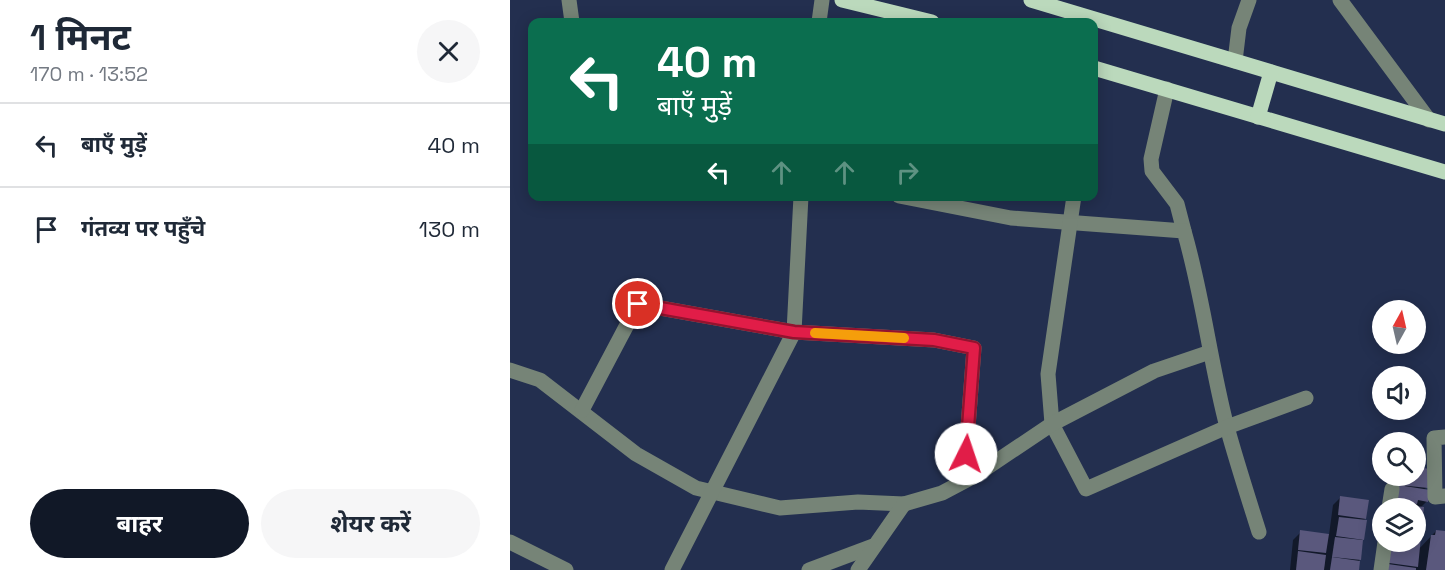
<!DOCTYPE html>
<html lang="hi">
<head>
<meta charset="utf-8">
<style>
  body { margin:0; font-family:"Space Grotesk","Noto Sans Devanagari",sans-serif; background:#f6f6f7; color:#1f2937; height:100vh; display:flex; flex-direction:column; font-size:22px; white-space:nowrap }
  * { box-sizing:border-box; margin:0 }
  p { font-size:20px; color:#747a83 }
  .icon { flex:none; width:33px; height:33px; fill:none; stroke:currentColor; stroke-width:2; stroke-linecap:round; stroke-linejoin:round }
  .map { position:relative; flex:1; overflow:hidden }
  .sheet { display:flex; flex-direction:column; background:#fff; width:510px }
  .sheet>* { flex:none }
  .hud { position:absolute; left:18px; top:18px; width:570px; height:183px; border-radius:12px; box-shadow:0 3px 15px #0003; background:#0b6e4f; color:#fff; overflow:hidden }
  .needle { width:39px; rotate:8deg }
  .buttons { position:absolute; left:862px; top:300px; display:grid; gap:12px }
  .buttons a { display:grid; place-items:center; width:54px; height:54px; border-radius:50%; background:#fff; box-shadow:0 3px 15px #0003; font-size:30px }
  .pin { position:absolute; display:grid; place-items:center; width:51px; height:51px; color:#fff; margin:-26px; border:3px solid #fff; border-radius:50%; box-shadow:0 2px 6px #0007 }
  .me { position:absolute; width:66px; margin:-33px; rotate:4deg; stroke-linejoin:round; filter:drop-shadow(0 0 4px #0008) }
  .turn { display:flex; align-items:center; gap:21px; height:126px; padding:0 30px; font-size:27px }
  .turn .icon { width:78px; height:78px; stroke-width:2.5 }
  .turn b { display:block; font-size:42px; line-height:51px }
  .lanes { display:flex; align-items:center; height:57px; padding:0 30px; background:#0003; justify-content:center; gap:30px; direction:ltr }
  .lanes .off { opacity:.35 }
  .round { display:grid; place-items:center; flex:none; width:63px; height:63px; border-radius:32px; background:#f6f6f7 }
  .summary { display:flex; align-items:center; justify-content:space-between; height:102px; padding:0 30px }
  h1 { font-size:36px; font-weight:700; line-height:45px }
  .primary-button { display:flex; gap:12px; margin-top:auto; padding:12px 30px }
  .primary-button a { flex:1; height:69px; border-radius:36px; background:#111827; color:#fff; font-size:24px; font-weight:700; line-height:69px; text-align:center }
  .primary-button a+a { background:#f6f6f7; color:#1f2937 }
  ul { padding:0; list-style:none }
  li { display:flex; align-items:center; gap:18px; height:84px; padding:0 30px; border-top:2px solid #e0e1e3 }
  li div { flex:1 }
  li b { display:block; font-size:22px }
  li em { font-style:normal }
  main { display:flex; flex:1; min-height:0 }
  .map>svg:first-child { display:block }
  .shadow { fill:#0007 }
  .building { fill:#5a587d }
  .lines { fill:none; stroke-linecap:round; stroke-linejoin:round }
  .minor { stroke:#768477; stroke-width:15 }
  .major { stroke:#bbd9bc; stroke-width:15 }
  .route-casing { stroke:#92132f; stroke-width:15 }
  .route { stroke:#e11d48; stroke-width:10 }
  .slow { stroke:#f59e0b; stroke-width:10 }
</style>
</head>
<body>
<main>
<section class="sheet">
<div class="summary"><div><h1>1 मिनट</h1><p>170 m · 13:52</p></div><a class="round"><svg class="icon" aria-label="close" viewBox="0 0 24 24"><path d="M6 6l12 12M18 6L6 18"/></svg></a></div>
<ul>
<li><svg class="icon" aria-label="left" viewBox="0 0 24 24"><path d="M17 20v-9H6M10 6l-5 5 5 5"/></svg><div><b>बाएँ मुड़ें</b></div><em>40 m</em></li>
<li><svg class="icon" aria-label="arrive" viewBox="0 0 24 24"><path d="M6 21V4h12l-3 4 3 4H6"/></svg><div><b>गंतव्य पर पहुँचे</b></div><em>130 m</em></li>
</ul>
<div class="primary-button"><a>बाहर</a><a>शेयर करें</a></div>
</section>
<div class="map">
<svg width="935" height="570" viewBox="0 0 935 570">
  <rect width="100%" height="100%" fill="#232f4f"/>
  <!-- shadow -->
  <g class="shadow">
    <path d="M906,468L916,488L913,491L917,501L910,508L907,551L926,531L935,532V570H873L876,542H906V508H879L884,476H906Z"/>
    <path d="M831,497L857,501L848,570H780L783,540L791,532L819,535L823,505Z"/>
  </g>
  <!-- building -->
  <g class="building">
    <path d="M906,467L920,469L918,488L889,485L890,476H906Z"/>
    <path d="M888,485L920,490L918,502L908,500L907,504L886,501Z"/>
    <path d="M830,496L859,500L856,519L828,515Z"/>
    <path d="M886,504L914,507L908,567L879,563L882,542H906V508H885Z"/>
    <path d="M829,517L857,520L854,540L826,536Z"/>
    <path d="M790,530L819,534L816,553L788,550Z"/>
    <path d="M926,530L935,531V570H916L921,535H925Z"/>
    <path d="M825,537L853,540L851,560L822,557Z"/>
    <path d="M788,551L816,555L814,570H786Z"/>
    <path d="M822,557L850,561L849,570H820Z"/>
    <path d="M878,564L906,568V570H877Z"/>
  </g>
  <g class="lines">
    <!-- minor -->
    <g class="minor">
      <path d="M59,0L62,22"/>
      <path d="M830,0L919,120"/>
      <path d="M309,22L312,0"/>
      <path d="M725,61L729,28L739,0"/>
      <path d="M657,89L641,159L642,171L667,204L674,231"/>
      <path d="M389,196L501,218L674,231C693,296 700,362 717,427C727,463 738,497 749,532"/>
      <path d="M564,196L538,374L542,424L576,489L717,427L796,398"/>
      <path d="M0,370L30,380L126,454L186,488L270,508L348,502L394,504L432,493L466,475L542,424L644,371L700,352"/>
      <path d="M72,410L128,304L284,332L424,340L464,348L456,454L466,475"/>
      <path d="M935,437L924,438L925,497L935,496"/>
      <path d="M879,508L882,489"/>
      <path d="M0,542L56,570"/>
      <path d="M162,570L284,332L291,196"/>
      <path d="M299,570L363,546"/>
      <path d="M348,570L394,504"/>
      <path d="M871,570L875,542"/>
    </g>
    <!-- major -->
    <g class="major">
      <path d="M332,0L422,22"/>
      <path d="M521,0L935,124"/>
      <path d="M584,68L935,172"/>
      <path d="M748,117L761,72"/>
    </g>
  </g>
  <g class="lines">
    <!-- route casing -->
    <g class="route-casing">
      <path id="route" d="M128,304L284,332L424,340L464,348L456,454"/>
    </g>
    <!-- route -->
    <use href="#route" class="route"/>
    <!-- slow -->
    <path class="slow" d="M305,333L394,338"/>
  </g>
</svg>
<div class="buttons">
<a><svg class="needle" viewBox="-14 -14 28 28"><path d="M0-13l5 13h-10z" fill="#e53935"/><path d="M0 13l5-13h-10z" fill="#747a83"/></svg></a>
<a><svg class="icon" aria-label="sound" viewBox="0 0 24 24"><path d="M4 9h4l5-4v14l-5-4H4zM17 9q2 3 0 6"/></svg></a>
<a><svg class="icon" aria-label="search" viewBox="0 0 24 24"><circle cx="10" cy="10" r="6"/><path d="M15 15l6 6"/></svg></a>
<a><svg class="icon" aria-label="layers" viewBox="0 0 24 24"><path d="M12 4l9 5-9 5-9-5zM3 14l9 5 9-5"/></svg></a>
</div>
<div class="pin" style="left:128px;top:304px;background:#d93025"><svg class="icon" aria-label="arrive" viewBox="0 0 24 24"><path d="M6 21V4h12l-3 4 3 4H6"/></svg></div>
<svg class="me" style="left:456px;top:454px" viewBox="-20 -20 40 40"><circle r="19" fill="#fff"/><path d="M0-13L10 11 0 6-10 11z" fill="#e11d48"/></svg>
<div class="hud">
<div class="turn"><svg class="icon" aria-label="left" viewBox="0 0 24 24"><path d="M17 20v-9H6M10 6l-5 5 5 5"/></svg><div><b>40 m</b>बाएँ मुड़ें</div></div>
<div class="lanes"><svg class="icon" aria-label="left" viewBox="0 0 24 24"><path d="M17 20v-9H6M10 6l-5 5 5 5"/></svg><svg class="icon off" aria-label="ahead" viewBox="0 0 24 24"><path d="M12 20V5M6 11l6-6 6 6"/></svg><svg class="icon off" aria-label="ahead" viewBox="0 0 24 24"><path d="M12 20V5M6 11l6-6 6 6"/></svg><svg class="icon off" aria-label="right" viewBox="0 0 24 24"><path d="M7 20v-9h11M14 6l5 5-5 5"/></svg></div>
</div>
</div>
</main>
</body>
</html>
